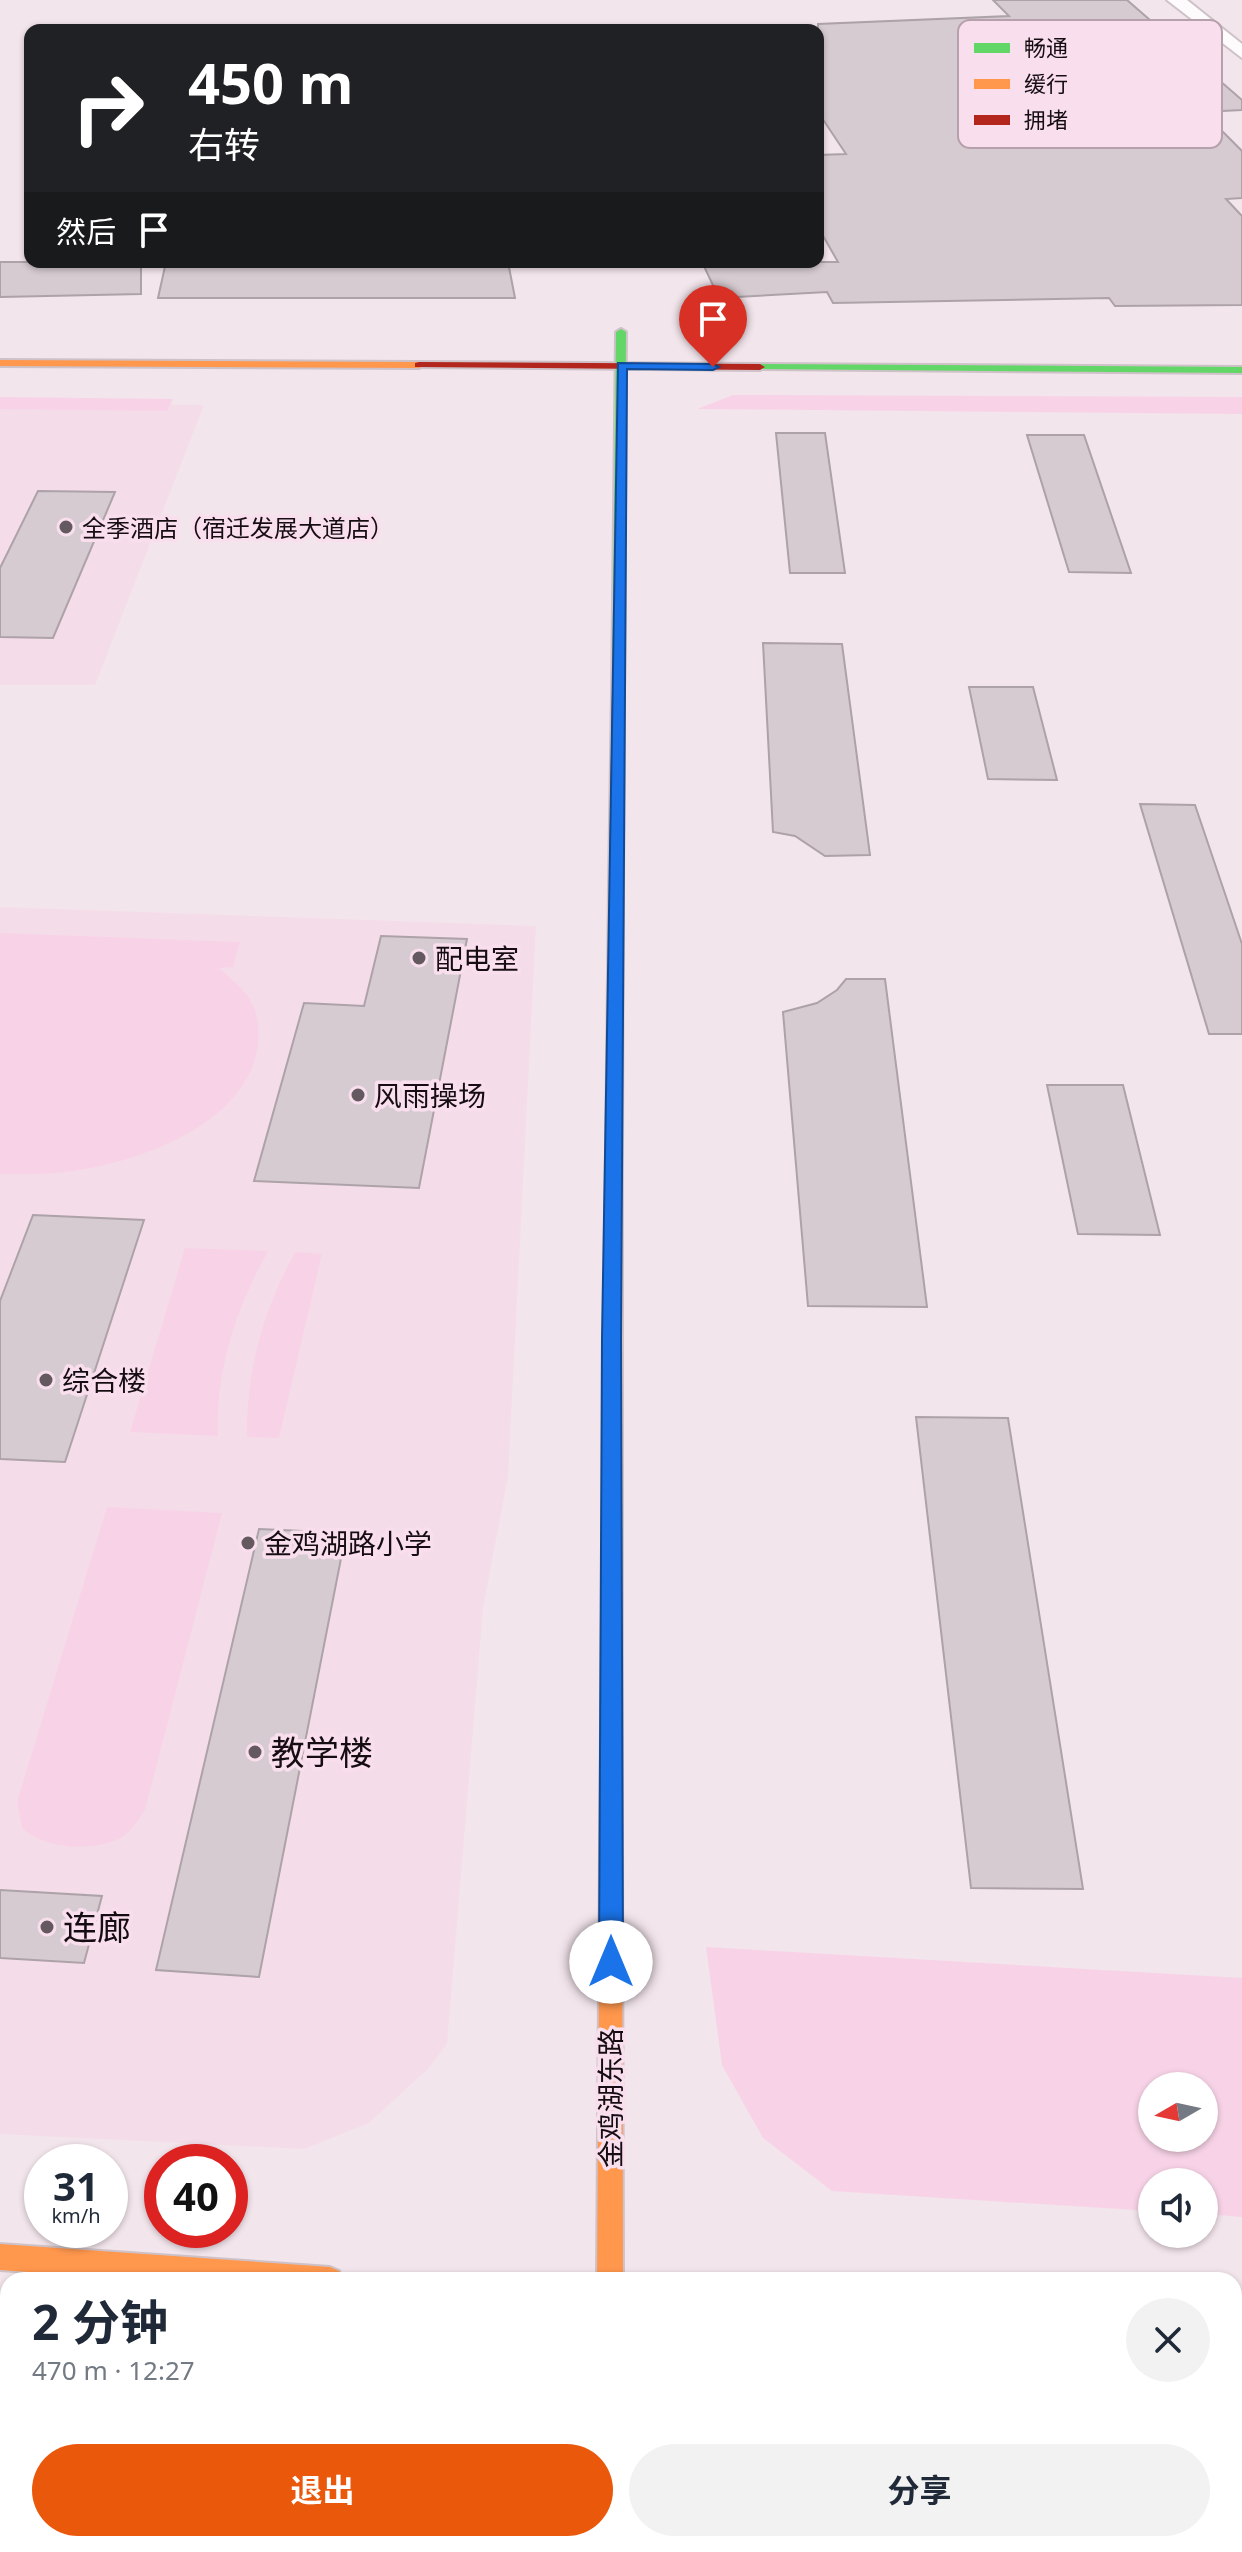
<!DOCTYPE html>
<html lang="zh">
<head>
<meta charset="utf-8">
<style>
  body { margin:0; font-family:"Noto Sans","Noto Sans SC",sans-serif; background:#f2f2f3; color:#1f2937; height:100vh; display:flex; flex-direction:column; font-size:30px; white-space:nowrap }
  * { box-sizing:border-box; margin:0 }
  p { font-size:26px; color:#747a83 }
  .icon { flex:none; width:44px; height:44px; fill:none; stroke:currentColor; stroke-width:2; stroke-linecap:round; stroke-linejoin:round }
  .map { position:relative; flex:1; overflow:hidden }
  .drawer { position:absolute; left:0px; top:2272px; width:1242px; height:280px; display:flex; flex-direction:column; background:#fff; border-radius:24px 24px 0 0; box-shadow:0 2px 6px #0004 }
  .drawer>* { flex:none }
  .banner { position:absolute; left:24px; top:24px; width:800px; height:244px; border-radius:16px; box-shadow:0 2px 6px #0004; background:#202124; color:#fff; overflow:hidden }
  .needle { width:52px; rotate:261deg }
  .fabs { position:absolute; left:1138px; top:2072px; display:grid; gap:16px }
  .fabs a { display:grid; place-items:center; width:80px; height:80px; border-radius:50%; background:#fff; box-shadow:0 2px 6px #0004; font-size:40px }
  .speed { position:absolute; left:24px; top:2144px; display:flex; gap:16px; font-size:40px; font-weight:700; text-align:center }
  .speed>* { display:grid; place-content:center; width:104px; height:104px; border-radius:50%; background:#fff; box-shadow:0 2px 6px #0004; line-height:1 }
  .speed small { font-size:20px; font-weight:400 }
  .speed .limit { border:12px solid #d22; background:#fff; color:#111 }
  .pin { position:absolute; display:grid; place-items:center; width:68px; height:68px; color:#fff; margin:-82px -34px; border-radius:50% 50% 50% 0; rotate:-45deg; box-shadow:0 0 8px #0007 }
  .pin .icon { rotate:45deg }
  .me { position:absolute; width:88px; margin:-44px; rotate:0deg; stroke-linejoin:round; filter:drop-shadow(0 0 6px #0008) }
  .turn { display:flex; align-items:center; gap:28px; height:168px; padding:0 32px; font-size:36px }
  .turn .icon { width:104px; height:104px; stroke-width:2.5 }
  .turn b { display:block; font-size:56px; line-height:68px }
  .then { display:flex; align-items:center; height:76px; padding:0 32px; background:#0003; gap:16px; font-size:30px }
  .round { display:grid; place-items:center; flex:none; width:84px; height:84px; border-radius:42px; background:#f2f2f3 }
  .head { display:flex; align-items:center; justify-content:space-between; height:136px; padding:0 32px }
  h1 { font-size:48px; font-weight:700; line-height:60px }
  .primary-button { display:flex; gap:16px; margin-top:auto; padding:16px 32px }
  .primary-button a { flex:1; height:92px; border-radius:48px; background:#ea580c; color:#fff; font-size:32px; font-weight:700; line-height:92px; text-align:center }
  .primary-button a+a { background:#f2f2f3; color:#1f2937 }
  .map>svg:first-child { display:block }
  .built { fill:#f5dce9 }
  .green { fill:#f8d3e7; fill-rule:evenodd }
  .building { fill:#d6cbd1; stroke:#ada2a8; stroke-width:2 }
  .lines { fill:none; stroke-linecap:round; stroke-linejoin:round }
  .street-casing { stroke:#cec2c8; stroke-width:4 }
  .fast-casing { stroke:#cec2c8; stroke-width:4 }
  .slow-casing { stroke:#cec2c8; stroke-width:4 }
  .jam-casing { stroke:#cec2c8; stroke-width:4 }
  .street { fill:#fdfbfc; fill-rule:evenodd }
  .fast { fill:#63d668; fill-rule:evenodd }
  .slow { fill:#ff974d; fill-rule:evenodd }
  .jam { fill:#b3261e; fill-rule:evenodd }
  .route { fill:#1a73e8; stroke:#114b97; stroke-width:2 }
  .poi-dot { fill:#63595e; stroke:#f9dfed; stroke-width:3 }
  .labels { text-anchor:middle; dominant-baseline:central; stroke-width:7; stroke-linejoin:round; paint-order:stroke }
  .far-poi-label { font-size:24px; fill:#150d12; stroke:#f9dfed; text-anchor:start }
  .poi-label { font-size:28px; fill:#150d12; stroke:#f9dfed; text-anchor:start }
  .street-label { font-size:28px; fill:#150d12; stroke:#f9dfed }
  .near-poi-label { font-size:34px; fill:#150d12; stroke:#f9dfed; text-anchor:start }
  .key { fill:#f9dfed; stroke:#b5a0ab; stroke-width:2 }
  .key-label { font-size:22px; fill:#150d12 }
</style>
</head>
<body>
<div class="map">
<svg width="1242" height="2552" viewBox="0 0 1242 2552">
  <rect width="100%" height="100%" fill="#f3e5ec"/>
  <!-- built -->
  <g class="built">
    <path d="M0,403L204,405L95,685H0Z"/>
    <path d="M0,907L536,926L508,1477L483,1608L447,2044L428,2069L369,2123L304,2149L0,2134Z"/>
  </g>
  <!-- green -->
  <g class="green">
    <path d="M733,395L1242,397V414L697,409Z"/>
    <path d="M0,397L173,399L167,411L0,409Z"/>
    <path d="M0,933L240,942L233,967L219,968C229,977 241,986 249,998C258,1012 260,1029 258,1045C248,1120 150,1158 85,1169C57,1174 29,1175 0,1174Z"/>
    <path d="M185,1248L268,1251C236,1309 216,1369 218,1436L130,1432Z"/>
    <path d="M295,1252L322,1254L279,1438L247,1437C246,1370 263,1311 295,1252Z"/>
    <path d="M107,1507L222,1513L145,1810C139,1819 133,1829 125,1835C100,1853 43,1850 22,1828L17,1802Z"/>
    <path d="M706,1947L1242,1978V2217L1204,2214V2182H1152V2211L832,2191L763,2138L722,2065ZM1204,2086V2138H1152V2086Z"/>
  </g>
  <!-- building -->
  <g class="building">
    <path d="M993,0H1127L1242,100V110L1203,112L1242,151V198L1226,199L1242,216V305L1115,306L1109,298L833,303L827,292L719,298L702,262H838L818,227V155L846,154L818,112V24L1009,16Z"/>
    <path d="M0,262H141V294L0,297Z"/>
    <path d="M166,262H289V266L508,262L515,298H158Z"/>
    <path d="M776,433H825L845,573H790Z"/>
    <path d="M1027,435H1084L1131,573L1069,572Z"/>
    <path d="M38,491L115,492L53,638L0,637V568Z"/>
    <path d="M763,643L842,644L870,855L825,856L795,836L773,832Z"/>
    <path d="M969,687H1033L1057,780L988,779Z"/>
    <path d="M1140,804L1195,805L1242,944V1034H1209Z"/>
    <path d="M381,936L467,939L419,1188L254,1181L304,1003L364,1006Z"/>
    <path d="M846,979H885L927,1307L808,1306L783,1012L817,1003L837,990Z"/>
    <path d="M1047,1085H1123L1160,1235L1078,1234Z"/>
    <path d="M33,1215L144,1220L65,1462L0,1459V1301Z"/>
    <path d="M916,1417L1008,1418L1083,1889L971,1888Z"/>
    <path d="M259,1529L346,1533L259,1977L156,1970Z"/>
    <path d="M0,1890L102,1896L84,1963L0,1958Z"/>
  </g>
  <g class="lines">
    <!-- street casing -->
    <g class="street-casing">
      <path id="street" d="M1167,0H1187L1242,44V58Z"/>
    </g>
    <!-- fast casing -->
    <g class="fast-casing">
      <g id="fast">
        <path d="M621,329L626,332L624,692L618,696L612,692L616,332Z"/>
        <path d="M760,364L1242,367V373L756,369L755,367Z"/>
        <path d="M614,1143L622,1149V1844L619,1851L611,1854L603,1851L600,1844L606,1149Z"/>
        <rect x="1234" y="2326" width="8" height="28"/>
        <path d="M0,2419L8,2420V2448L0,2447Z"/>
        <rect x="1234" y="2501" width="8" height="28"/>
        <path d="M594,2544H622L623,2552H593Z"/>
      </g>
    </g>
    <!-- slow casing -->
    <g class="slow-casing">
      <g id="slow">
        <path d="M0,360L419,362L424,365L419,368L0,366Z"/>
        <path d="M616,882L623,886L622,1149L614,1155L606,1149L609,886Z"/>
        <path d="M611,1834L619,1837L622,1844L623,2280H597L600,1844L603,1837Z"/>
        <path d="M0,2244L330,2267L339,2271L343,2280H140L0,2270Z"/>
      </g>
    </g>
    <!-- jam casing -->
    <g class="jam-casing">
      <g id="jam">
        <path d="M419,362L760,364L765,367L760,370L415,367V363Z"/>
        <path d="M618,688L624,692L623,886L616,890L609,886L612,692Z"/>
      </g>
    </g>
    <!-- street -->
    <use href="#street" class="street"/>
    <!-- fast -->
    <use href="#fast" class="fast"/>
    <!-- slow -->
    <use href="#slow" class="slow"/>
    <!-- jam -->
    <use href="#jam" class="jam"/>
  </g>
  <!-- route -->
  <path class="route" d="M618,363L713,364L719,367L713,370L627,369L621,1338L623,1962L619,1969L611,1973L602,1969L599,1962L602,1338Z"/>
  <!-- markers -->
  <g class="poi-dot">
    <circle cx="66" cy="527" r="8"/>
    <circle cx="419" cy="958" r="8"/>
    <circle cx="358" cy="1095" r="8"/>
    <circle cx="46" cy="1380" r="8"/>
    <circle cx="248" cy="1543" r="8"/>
    <circle cx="255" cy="1752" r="8"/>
    <circle cx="47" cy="1927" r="8"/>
  </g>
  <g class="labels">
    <!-- far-poi labels -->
    <g class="far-poi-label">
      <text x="82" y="527">全季酒店（宿迁发展大道店）</text>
    </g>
    <!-- poi labels -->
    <g class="poi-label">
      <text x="435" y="958">配电室</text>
      <text x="374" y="1095">风雨操场</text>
      <text x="62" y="1380">综合楼</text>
      <text x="264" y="1543">金鸡湖路小学</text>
    </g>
    <!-- street labels -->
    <g class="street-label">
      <text transform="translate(610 2098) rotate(-90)">金鸡湖东路</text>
    </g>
    <!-- near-poi labels -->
    <g class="near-poi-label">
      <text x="271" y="1752">教学楼</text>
      <text x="63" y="1927">连廊</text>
    </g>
  </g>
  <!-- legend -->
  <rect x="958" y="20" width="264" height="128" rx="12" class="key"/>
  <rect x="974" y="43" width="36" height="10" fill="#63d668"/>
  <rect x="974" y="79" width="36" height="10" fill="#ff974d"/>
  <rect x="974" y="115" width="36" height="10" fill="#b3261e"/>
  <g class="key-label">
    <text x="1024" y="56">畅通</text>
    <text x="1024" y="92">缓行</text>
    <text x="1024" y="128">拥堵</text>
  </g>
</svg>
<div class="fabs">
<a><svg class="needle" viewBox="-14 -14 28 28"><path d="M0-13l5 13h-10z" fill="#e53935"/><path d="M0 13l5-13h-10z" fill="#747a83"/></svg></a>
<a><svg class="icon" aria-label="sound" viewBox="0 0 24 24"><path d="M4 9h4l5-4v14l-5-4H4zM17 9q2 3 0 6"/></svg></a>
</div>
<div class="speed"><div>31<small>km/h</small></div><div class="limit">40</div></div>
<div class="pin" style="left:713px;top:367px;background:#d93025"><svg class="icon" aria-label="arrive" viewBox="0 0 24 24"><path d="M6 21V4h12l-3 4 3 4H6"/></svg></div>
<svg class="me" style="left:611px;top:1962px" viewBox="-20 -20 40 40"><circle r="19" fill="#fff"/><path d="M0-13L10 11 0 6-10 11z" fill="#1a73e8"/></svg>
<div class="banner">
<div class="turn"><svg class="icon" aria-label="right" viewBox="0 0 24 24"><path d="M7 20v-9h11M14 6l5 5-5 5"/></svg><div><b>450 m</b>右转</div></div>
<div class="then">然后<svg class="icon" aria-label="arrive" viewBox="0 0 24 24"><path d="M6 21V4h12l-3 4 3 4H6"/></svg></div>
</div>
<section class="drawer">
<div class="head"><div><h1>2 分钟</h1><p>470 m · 12:27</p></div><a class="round"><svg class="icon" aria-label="close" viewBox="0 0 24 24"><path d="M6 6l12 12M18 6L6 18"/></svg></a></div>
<div class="primary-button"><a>退出</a><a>分享</a></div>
</section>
</div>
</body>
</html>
